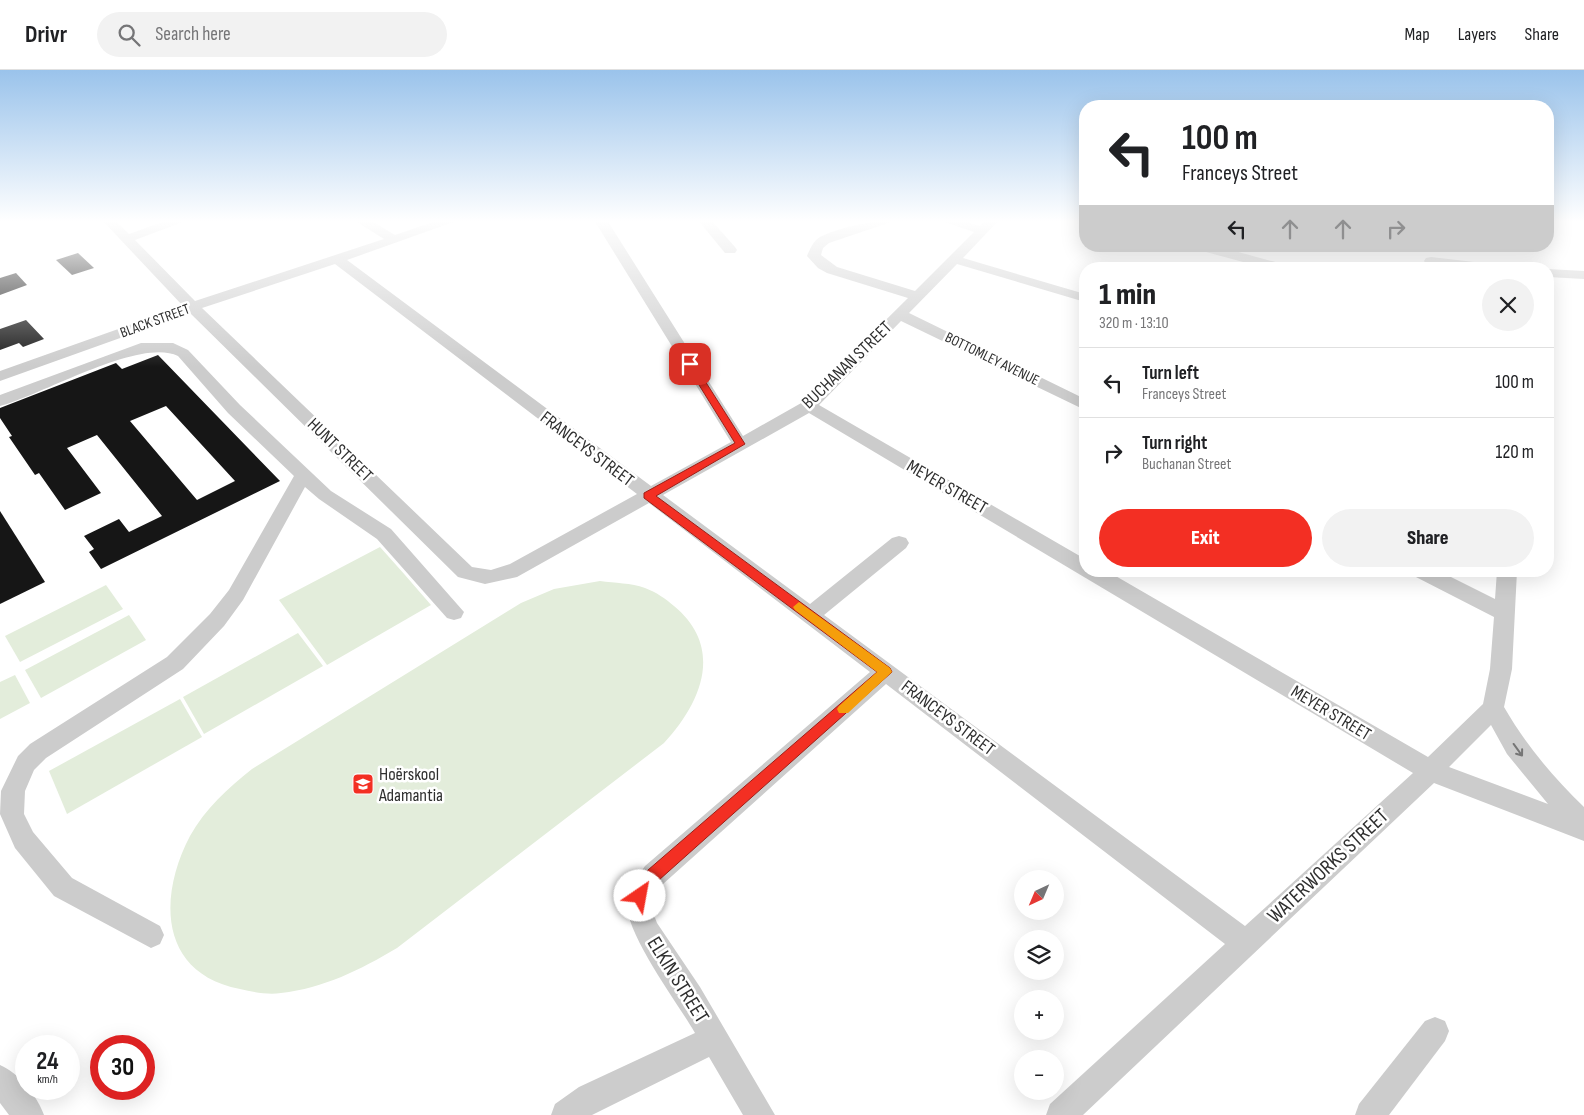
<!DOCTYPE html>
<html lang="en">
<head>
<meta charset="utf-8">
<style>
  body { margin:0; font-family:"Sofia Sans Condensed",sans-serif; background:#f2f2f2; color:#202124; height:100vh; display:flex; flex-direction:column; font-size:19px; white-space:nowrap }
  * { box-sizing:border-box; margin:0 }
  p { font-size:16px; color:#757577 }
  .icon { flex:none; width:28px; height:28px; fill:none; stroke:currentColor; stroke-width:2; stroke-linecap:round; stroke-linejoin:round }
  .map { position:relative; flex:1; overflow:hidden }
  .details { position:absolute; left:1079px; top:192px; width:475px; height:315px; display:flex; flex-direction:column; background:#fff; border-radius:20px; box-shadow:0 5px 20px #0002 }
  .details>* { flex:none }
  .banner { position:absolute; left:1079px; top:30px; width:475px; height:152px; border-radius:20px; box-shadow:0 5px 20px #0002; background:#fff; color:#202124; overflow:hidden }
  .needle { width:32px; rotate:224deg }
  .tools { position:absolute; left:1014px; top:800px; display:grid; gap:10px }
  .tools a { display:grid; place-items:center; width:50px; height:50px; border-radius:50%; background:#fff; box-shadow:0 5px 20px #0002; font-size:25px }
  .speed { position:absolute; left:15px; top:965px; display:flex; gap:10px; font-size:25px; font-weight:700; text-align:center }
  .speed>* { display:grid; place-content:center; width:65px; height:65px; border-radius:50%; background:#fff; box-shadow:0 5px 20px #0002; line-height:1 }
  .speed small { font-size:12px; font-weight:400 }
  .speed .limit { border:8px solid #d22; background:#fff; color:#111 }
  .pin { position:absolute; display:grid; place-items:center; width:42px; height:42px; color:#fff; margin:-21px; border-radius:10px; box-shadow:0 2px 8px #0006 }
  .me { position:absolute; width:55px; margin:-28px; rotate:33deg; stroke-linejoin:round; filter:drop-shadow(0 0 4px #0008) }
  .turn { display:flex; align-items:center; gap:18px; height:105px; padding:0 20px; font-size:22px }
  .turn .icon { width:65px; height:65px; stroke-width:2.5 }
  .turn b { display:block; font-size:35px; line-height:42px }
  .lanes { display:flex; align-items:center; height:48px; padding:0 20px; background:#0003; justify-content:center; gap:25px; direction:ltr }
  .lanes .off { opacity:.35 }
  .round { display:grid; place-items:center; flex:none; width:52px; height:52px; border-radius:26px; background:#f2f2f2 }
  .overview { display:flex; align-items:center; justify-content:space-between; height:85px; padding:0 20px }
  h1 { font-size:30px; font-weight:800; line-height:38px }
  .primary-button { display:flex; gap:10px; margin-top:auto; padding:10px 20px }
  .primary-button a { flex:1; height:58px; border-radius:30px; background:#f32f23; color:#fff; font-size:20px; font-weight:800; line-height:58px; text-align:center }
  .primary-button a+a { background:#f2f2f2; color:#202124 }
  ul { padding:0; list-style:none }
  li { display:flex; align-items:center; gap:15px; height:70px; padding:0 20px; border-top:1px solid #e0e0e0 }
  li div { flex:1 }
  li b { display:block; font-size:19px }
  li em { font-style:normal }
  header { display:flex; align-items:center; gap:30px; box-sizing:border-box; height:70px; padding:0 25px; background:#fff; border-bottom:1px solid #e0e0e0 }
  header strong { font-size:24px }
  nav { display:flex; gap:28px; margin-inline-start:auto; font-size:18px }
  .search { width:350px; height:45px; background:#f2f2f2; display:flex; align-items:center; gap:12px; box-sizing:border-box; padding:0 18px; border-radius:28px; color:#757577; font-size:19px }
  .map>svg:first-child { display:block }
  .green { fill:#e3eddb }
  .building { fill:#161616; fill-rule:evenodd }
  .lines { fill:none; stroke-linecap:round; stroke-linejoin:round }
  .minor { fill:#ccc; fill-rule:evenodd }
  .oneway { stroke:#767676 }
  .route { fill:#f32f23; stroke:#9e1f17 }
  .slow { fill:#f59e0b }
  .labels { text-anchor:middle; dominant-baseline:central; stroke-width:5; stroke-linejoin:round; paint-order:stroke }
  .far-street-label { font-size:15px; fill:#2f2f2f; stroke:#fff }
  .street-label { font-size:18px; fill:#2f2f2f; stroke:#fff }
  .poi-label { font-size:18px; fill:#2f2f2f; stroke:#fff; text-anchor:start }
  .near-street-label { font-size:21px; fill:#2f2f2f; stroke:#fff }
</style>
</head>
<body>
<header>
<strong>Drivr</strong>
<div class="search"><svg class="icon" aria-label="search" viewBox="0 0 24 24"><circle cx="10" cy="10" r="6"/><path d="M15 15l6 6"/></svg>Search here</div>
<nav><a>Map</a><a>Layers</a><a>Share</a></nav>
</header>
<div class="map">
<svg width="1584" height="1045" viewBox="0 0 1584 1045">
  <rect width="100%" height="100%" fill="#fff"/>
  <!-- green -->
  <g class="green">
    <path d="M380,477L405,505L371,524L405,505L431,535L327,595L279,530Z"/>
    <path d="M600,511C615,513 631,513 645,518C656,522 666,529 674,536C725,578 701,633 664,673L397,878C360,900 324,918 281,923C268,925 253,922 240,919C159,903 158,827 190,766C205,739 228,718 252,699L521,533L554,519Z"/>
    <path d="M106,515L123,539L20,592L5,566Z"/>
    <path d="M129,545L146,570L41,628L25,600Z"/>
    <path d="M298,563L323,596L204,664L183,627Z"/>
    <path d="M15,605L30,633L0,649V612Z"/>
    <path d="M180,629L202,667L67,744L49,701Z"/>
  </g>
  <!-- building -->
  <g class="building">
    <path d="M78,183L94,198L72,205L56,190Z"/>
    <path d="M16,203L27,215L0,225V208Z"/>
    <path d="M26,250L44,269L23,277L19,273L0,280V259Z"/>
    <path d="M158,285L280,411L101,499L89,482L94,479L84,466L119,449L129,462L162,446L97,365L67,378L101,423L65,440L39,403L35,405L9,367L12,366L0,348V338L116,293L122,299ZM166,336L235,411L197,430L130,351Z"/>
    <path d="M0,441L45,512L0,534Z"/>
  </g>
  <g class="lines">
    <!-- minor -->
    <g class="minor">
      <path d="M102,150H115L129,164L168,150H188L135,170L195,231L384,169L354,150H370L395,165L439,150H459L347,190L651,416L731,372L594,150H607L743,366L803,332L908,228L827,203L818,198L807,186C810,179 813,171 820,167C839,157 876,150 897,150L829,173L823,178L821,185L837,197L915,221L974,162L939,150H960L980,156L985,150H999L963,188L1085,224V232L957,194L909,243L1085,329V340L901,251L819,335L1085,489V501H1107L1428,687L1483,634L1490,599L1494,547L1414,506L1411,501H1439L1495,529L1497,501H1517L1512,599L1504,637C1526,675 1552,706 1584,737V771L1434,713L1083,1045H1046L1050,1034L1225,874L886,614L663,814C654,828 650,836 657,853L700,917L775,1045H743L709,987L592,1045H551L555,1034L579,1017L695,963C678,933 620,858 627,826C629,815 639,805 645,796L870,602L649,433L517,507L485,514L458,507L190,243L0,311V301L183,236ZM335,194L637,424L510,494L491,500L472,497L202,238ZM809,343L1413,703L1245,856L824,545L906,478L909,473L906,468L899,466L892,468L810,534L663,425ZM1491,655L1507,684L1548,734L1449,697Z"/>
      <path d="M698,150H711L735,177L737,180L735,183H725Z"/>
      <path d="M1194,176H1216L1290,196L1292,199H1269L1195,179Z"/>
      <path d="M1431,187L1500,195L1507,199H1463L1426,194L1424,191L1426,188Z"/>
      <path d="M1548,199L1584,201V209L1548,207Z"/>
      <path d="M141,273H173L188,280L240,335L331,421L391,459L464,542L461,548L454,550L447,548L377,469L319,429L305,417L243,530L224,556L183,599L46,688L34,700L25,721L24,744L33,762L72,808L160,856L164,865L160,874L151,878L54,826L15,778L0,744L1,721L18,686L30,674L167,587L210,544L229,520L294,406L228,343L178,286C140,267 42,325 0,336V325Z"/>
      <path d="M1435,947L1445,951L1449,961L1445,971L1389,1045H1355L1359,1034L1425,951Z"/>
      <path d="M0,995C19,1003 37,1026 44,1045H9L0,1033Z"/>
    </g>
  </g>
  <!-- one-way arrows -->
  <defs><path id="oneway-shaft" d="M-6 0H5M1.5-3L5.5 0L1.5 3" fill="none" stroke-width="1.6" stroke-linecap="round" stroke-linejoin="round" transform="scale(1.25)"/></defs>
  <use class="oneway" href="#oneway-shaft" transform="translate(1518 680) rotate(54)"/>
  <!-- sky -->
  <linearGradient id="sky" x2="0" y2="1"><stop stop-color="#9ac3eb"/><stop offset="0.51" stop-color="#fff"/><stop offset="1" stop-color="#fff" stop-opacity="0"/></linearGradient>
  <rect width="1584" height="297" fill="url(#sky)"/>
  <!-- route -->
  <path class="route" d="M687,292H693L745,374L656,426L890,598L892,602L659,810L645,831L640,833L634,831L632,826L648,800L877,602L644,428V423L735,373L686,294Z"/>
  <!-- slow -->
  <path class="slow" d="M799,532L890,598L892,602L848,643H839L837,639L839,636L877,602L795,540L793,537Z"/>
  <!-- icons -->
  <defs>
    <g id="school-square" transform="scale(1.125)"><rect x="-9" y="-9" width="18" height="18" rx="4" fill="#f32f23" stroke="#fff"/><path d="M0-5L7-2L0 1L-7-2ZM-4 1L0 2.5L4 1V4Q0 6-4 4Z" fill="#fff"/></g>
  </defs>
  <g fill-rule="evenodd">
    <use href="#school-square" x="363" y="714"/>
  </g>
  <g class="labels">
    <!-- far-street labels -->
    <g class="far-street-label">
      <text transform="translate(155 251) rotate(-20)">BLACK STREET</text>
      <text transform="translate(992 289) rotate(26)">BOTTOMLEY AVENUE</text>
    </g>
    <!-- street labels -->
    <g class="street-label">
      <text transform="translate(847 295) rotate(-44)">BUCHANAN STREET</text>
      <text transform="translate(587 379) rotate(37)">FRANCEYS STREET</text>
      <text transform="translate(340 380) rotate(44)">HUNT STREET</text>
      <text transform="translate(947 417) rotate(30)">MEYER STREET</text>
      <text transform="translate(1331 643) rotate(31)">MEYER STREET</text>
      <text transform="translate(948 648) rotate(37)">FRANCEYS STREET</text>
    </g>
    <!-- poi labels -->
    <g class="poi-label">
      <text x="379" y="704">Hoërskool<tspan x="379" dy="21">Adamantia</tspan></text>
    </g>
    <!-- near-street labels -->
    <g class="near-street-label">
      <text transform="translate(1328 796) rotate(-43)">WATERWORKS STREET</text>
      <text transform="translate(678 910) rotate(58)">ELKIN STREET</text>
    </g>
  </g>
</svg>
<div class="tools">
<a><svg class="needle" viewBox="-14 -14 28 28"><path d="M0-13l5 13h-10z" fill="#e53935"/><path d="M0 13l5-13h-10z" fill="#757577"/></svg></a>
<a><svg class="icon" aria-label="layers" viewBox="0 0 24 24"><path d="M12 4l9 5-9 5-9-5zM3 14l9 5 9-5"/></svg></a>
<a>+</a>
<a>−</a>
</div>
<div class="speed"><div>24<small>km/h</small></div><div class="limit">30</div></div>
<div class="pin" style="left:690px;top:294px;background:#d93025"><svg class="icon" aria-label="arrive" viewBox="0 0 24 24"><path d="M6 21V4h12l-3 4 3 4H6"/></svg></div>
<svg class="me" style="left:640px;top:826px" viewBox="-20 -20 40 40"><circle r="19" fill="#fff"/><path d="M0-13L10 11 0 6-10 11z" fill="#f32f23"/></svg>
<div class="banner">
<div class="turn"><svg class="icon" aria-label="left" viewBox="0 0 24 24"><path d="M17 20v-9H6M10 6l-5 5 5 5"/></svg><div><b>100 m</b>Franceys Street</div></div>
<div class="lanes"><svg class="icon" aria-label="left" viewBox="0 0 24 24"><path d="M17 20v-9H6M10 6l-5 5 5 5"/></svg><svg class="icon off" aria-label="ahead" viewBox="0 0 24 24"><path d="M12 20V5M6 11l6-6 6 6"/></svg><svg class="icon off" aria-label="ahead" viewBox="0 0 24 24"><path d="M12 20V5M6 11l6-6 6 6"/></svg><svg class="icon off" aria-label="right" viewBox="0 0 24 24"><path d="M7 20v-9h11M14 6l5 5-5 5"/></svg></div>
</div>
<section class="details">
<div class="overview"><div><h1>1 min</h1><p>320 m · 13:10</p></div><a class="round"><svg class="icon" aria-label="close" viewBox="0 0 24 24"><path d="M6 6l12 12M18 6L6 18"/></svg></a></div>
<ul>
<li><svg class="icon" aria-label="left" viewBox="0 0 24 24"><path d="M17 20v-9H6M10 6l-5 5 5 5"/></svg><div><b>Turn left</b><p>Franceys Street</p></div><em>100 m</em></li>
<li><svg class="icon" aria-label="right" viewBox="0 0 24 24"><path d="M7 20v-9h11M14 6l5 5-5 5"/></svg><div><b>Turn right</b><p>Buchanan Street</p></div><em>120 m</em></li>
</ul>
<div class="primary-button"><a>Exit</a><a>Share</a></div>
</section>
</div>
</body>
</html>
